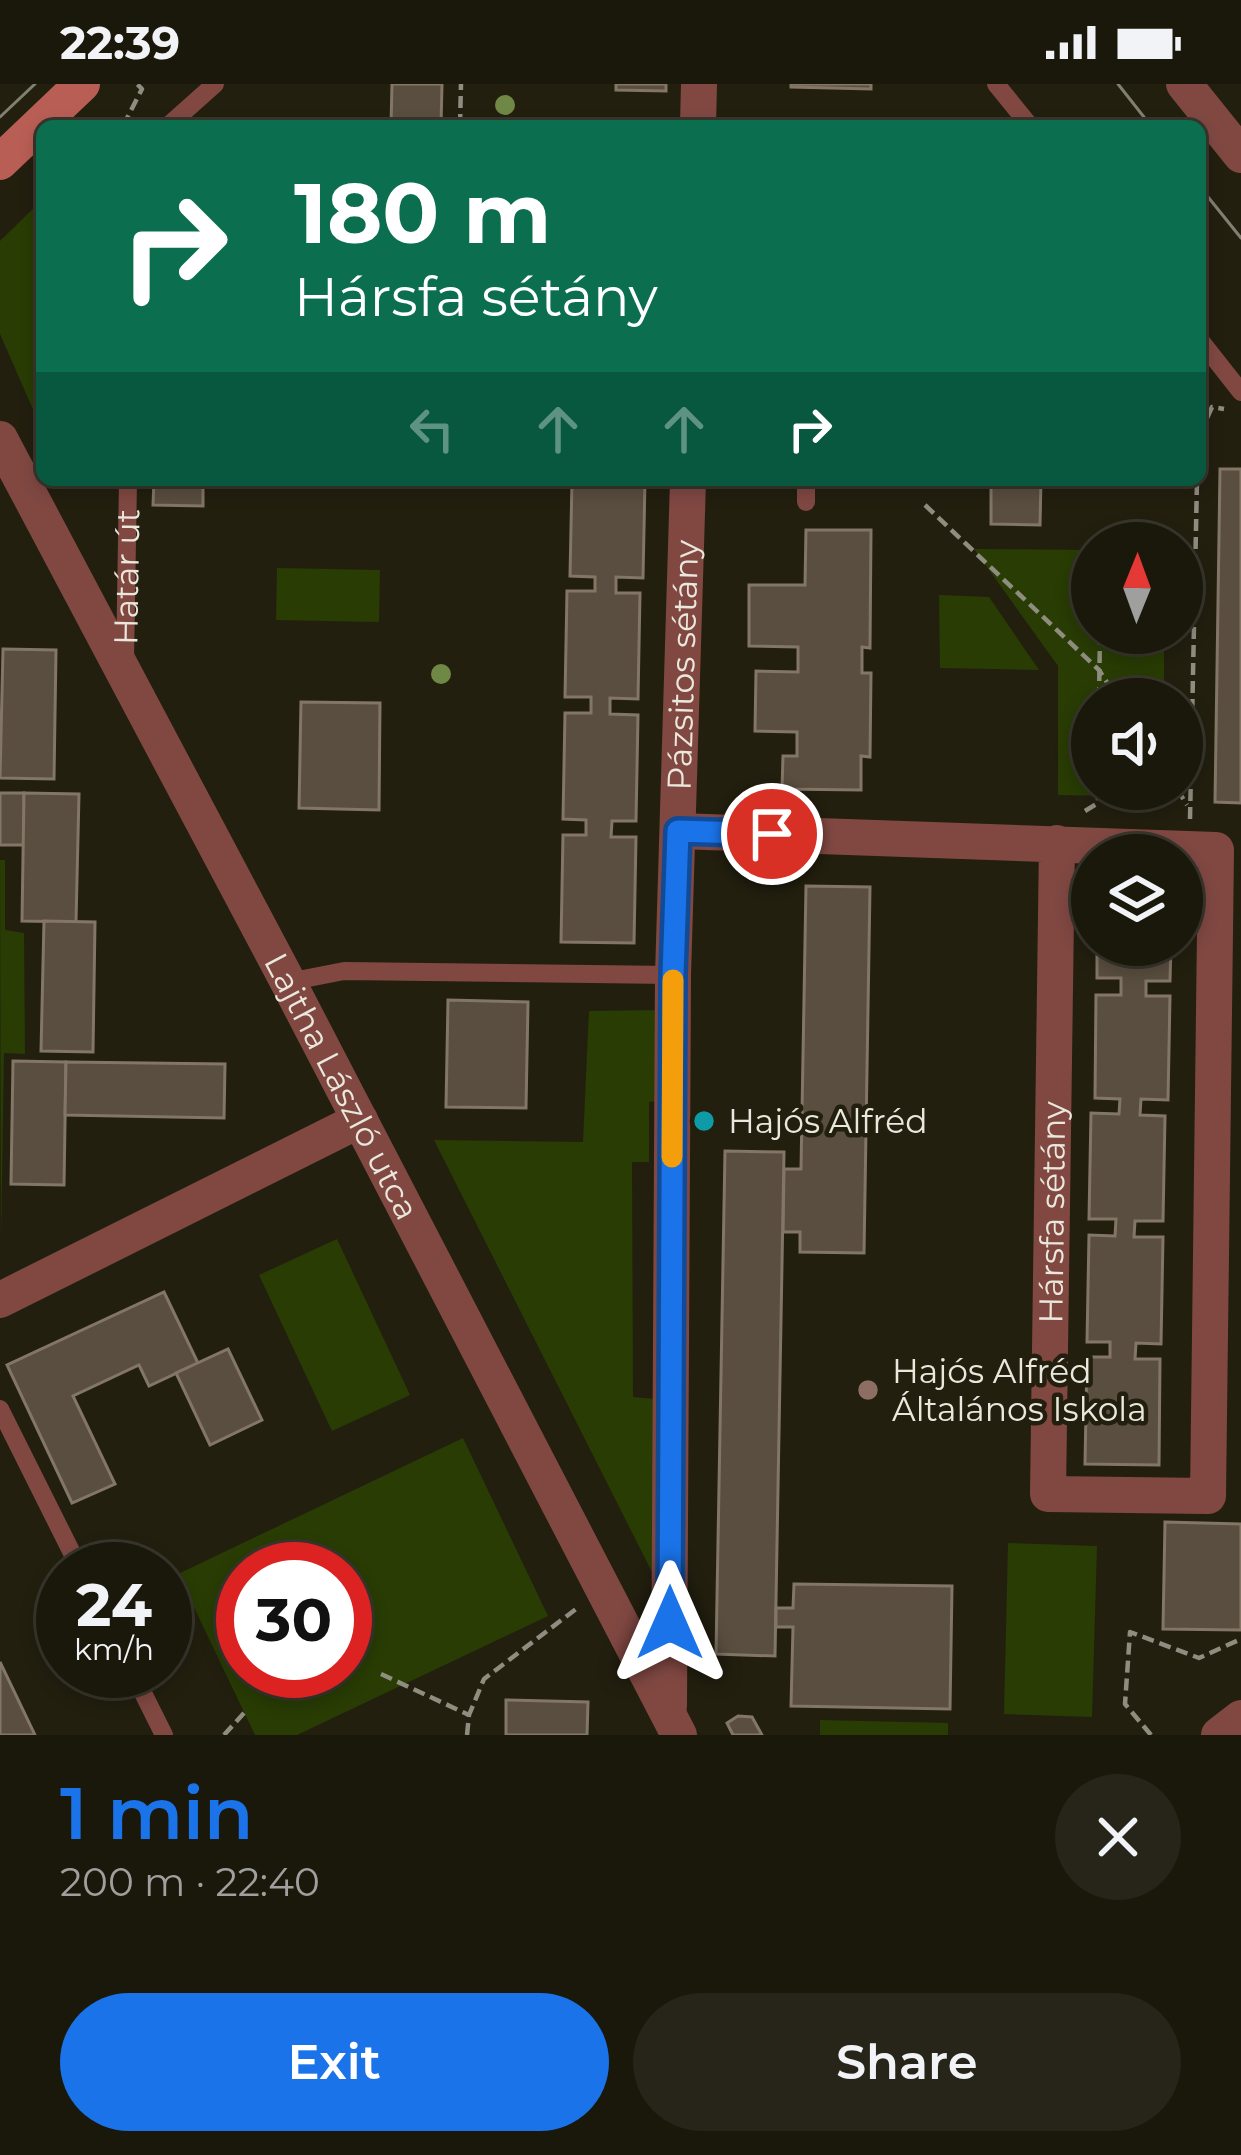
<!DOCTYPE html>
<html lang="en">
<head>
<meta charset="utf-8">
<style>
  body { margin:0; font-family:Montserrat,sans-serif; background:#272419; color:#f1f3f6; height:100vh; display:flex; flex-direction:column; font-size:45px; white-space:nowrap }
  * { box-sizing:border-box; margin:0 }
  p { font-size:39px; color:#9f9f9d }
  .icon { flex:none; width:66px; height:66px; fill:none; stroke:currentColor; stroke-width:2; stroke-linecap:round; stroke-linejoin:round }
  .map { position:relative; height:1651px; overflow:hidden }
  .panel { display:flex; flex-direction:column; background:#1a170b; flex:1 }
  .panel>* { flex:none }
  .guide { position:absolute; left:36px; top:36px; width:1170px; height:366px; border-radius:18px; box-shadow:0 6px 18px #0003,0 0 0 3px #38362c; background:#0b6e4f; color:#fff; overflow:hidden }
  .needle { width:78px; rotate:1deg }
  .buttons { position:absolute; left:1071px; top:438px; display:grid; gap:24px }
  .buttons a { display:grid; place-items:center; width:132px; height:132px; border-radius:50%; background:#1a170b; box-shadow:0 6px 18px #0003,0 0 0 3px #38362c; font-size:60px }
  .speed { position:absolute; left:36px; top:1458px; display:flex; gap:24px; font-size:60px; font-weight:700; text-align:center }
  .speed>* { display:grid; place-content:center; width:156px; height:156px; border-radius:50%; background:#1a170b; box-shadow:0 6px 18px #0003,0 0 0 3px #38362c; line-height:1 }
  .speed small { font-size:30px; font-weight:400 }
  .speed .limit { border:18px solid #d22; background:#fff; color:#111 }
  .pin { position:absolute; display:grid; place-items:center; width:102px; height:102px; color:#fff; margin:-51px; border:6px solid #fff; border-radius:50%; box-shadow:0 3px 12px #0007 }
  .me { position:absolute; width:132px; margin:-66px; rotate:0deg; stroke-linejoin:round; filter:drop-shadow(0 0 9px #0008) }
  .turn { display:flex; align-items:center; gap:42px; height:252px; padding:0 60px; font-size:54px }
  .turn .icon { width:156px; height:156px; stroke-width:2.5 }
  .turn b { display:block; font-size:84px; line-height:102px }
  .lanes { display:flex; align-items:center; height:114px; padding:0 60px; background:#0003; justify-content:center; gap:60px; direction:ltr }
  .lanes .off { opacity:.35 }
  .round { display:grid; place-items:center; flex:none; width:126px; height:126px; border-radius:63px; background:#272419 }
  .overview { display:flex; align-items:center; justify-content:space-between; height:204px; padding:0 60px }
  h1 { font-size:72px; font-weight:600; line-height:90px; color:#1a73e8 }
  .button { display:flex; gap:24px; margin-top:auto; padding:24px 60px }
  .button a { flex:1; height:138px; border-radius:72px; background:#1a73e8; color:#fff; font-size:48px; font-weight:600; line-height:138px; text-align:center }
  .button a+a { background:#272419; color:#f1f3f6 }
  .status { display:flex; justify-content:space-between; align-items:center; height:84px; padding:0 60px; background:#1a170b; direction:ltr }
  .status svg { height:33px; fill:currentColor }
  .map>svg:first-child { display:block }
  .green { fill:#283c04; fill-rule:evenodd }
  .building { fill:#594e3f; stroke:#837667; stroke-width:3 }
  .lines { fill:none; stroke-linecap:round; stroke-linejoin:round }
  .path { stroke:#8f8d80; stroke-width:4.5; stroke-dasharray:12 6; stroke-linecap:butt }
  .lane { stroke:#814842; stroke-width:18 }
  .street { stroke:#814842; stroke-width:36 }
  .secondary { stroke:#b95e55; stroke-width:36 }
  .tram { stroke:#817f71; stroke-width:3 }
  .tree { fill:#708845 }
  .route-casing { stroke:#114b97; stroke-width:30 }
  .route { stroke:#1a73e8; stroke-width:21 }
  .slow { stroke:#f59e0b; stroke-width:21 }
  .culture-dot { fill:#0f9aa8; stroke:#221f0f; stroke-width:4.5 }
  .education-dot { fill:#8d6e63; stroke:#221f0f; stroke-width:4.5 }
  .labels { text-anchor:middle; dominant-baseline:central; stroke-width:9; stroke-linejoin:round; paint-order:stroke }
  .street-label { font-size:33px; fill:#eae8dd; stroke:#221f0f }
  .poi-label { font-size:33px; fill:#eae8dd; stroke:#221f0f; text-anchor:start }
</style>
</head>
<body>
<div class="status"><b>22:39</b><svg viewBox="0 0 49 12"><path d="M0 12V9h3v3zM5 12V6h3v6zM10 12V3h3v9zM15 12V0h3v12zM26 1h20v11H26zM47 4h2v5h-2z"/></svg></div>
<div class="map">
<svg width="1241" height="1651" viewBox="0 0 1241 1651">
  <rect width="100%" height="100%" fill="#221f0f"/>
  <!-- green -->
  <g class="green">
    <path d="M498,33L626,35V42H497Z"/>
    <path d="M42,116V346L0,250V157Z"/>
    <path d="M974,465L1092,466V549H1164V615H1092V705H1164V713L1058,711V582Z"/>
    <path d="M277,484L380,486L379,538L276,536Z"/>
    <path d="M939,511L989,513L1039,586L940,584Z"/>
    <path d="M0,776H5V846L24,849L25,970L4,969L1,1158Z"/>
    <path d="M662,926L661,1017L649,1018V1078H632L633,1313L654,1315L656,1496L434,1056L583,1058L589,927Z"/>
    <path d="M337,1155L410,1311L332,1347L259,1191Z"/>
    <path d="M463,1354L548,1532L297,1651H255L178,1490ZM243,1485H345V1587H243Z"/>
    <path d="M1008,1459L1097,1462L1092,1633L1004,1630Z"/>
    <path d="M820,1636L948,1639V1651H820Z"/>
  </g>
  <!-- building -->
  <g class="building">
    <path d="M392,0H442L441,42H391Z"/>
    <path d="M616,0H666V7L616,6Z"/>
    <path d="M791,0H871V5L791,3Z"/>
    <path d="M1220,385H1241V719L1215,718Z"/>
    <path d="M154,396H203V422L153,421Z"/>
    <path d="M572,396H645L643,494L616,493V509H640L638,615L610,614V630L638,631L636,737H612L611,753H636L634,859L561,858L563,751H586V736L563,735L565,629H591V613H565L567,507H595V493L570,492Z"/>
    <path d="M991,396H1041L1040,441L991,440Z"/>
    <path d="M806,446H871L870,564L862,563V589H871L870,673L861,672V706L782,705L783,672H797V648L755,647L756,587L798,588V563L749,562V501H805Z"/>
    <path d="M3,565L56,566L54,695L0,694Z"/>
    <path d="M301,618L380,619L379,726L299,724Z"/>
    <rect x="0" y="709" width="24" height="52"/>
    <path d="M24,709L79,710L76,838L22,837Z"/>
    <path d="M806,802L870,803L864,1169L800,1168V1148H783L784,1085H801Z"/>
    <path d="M44,837L95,838L93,968L41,967Z"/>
    <path d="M1097,861H1171L1170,897H1146V912H1170L1168,1016L1141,1015L1140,1031L1165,1032L1163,1137H1135L1134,1153H1163L1161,1260L1136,1259L1135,1275H1160L1159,1381L1085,1380L1087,1273H1110V1258H1087L1089,1151L1115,1152L1116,1135H1089L1091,1029L1119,1030L1120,1015L1095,1014L1096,911H1121V894H1097Z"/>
    <path d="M448,916L528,918L526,1024L446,1023Z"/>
    <path d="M13,977L66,978L64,1101L11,1100Z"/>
    <path d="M66,978L225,980L224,1034L65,1031Z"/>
    <path d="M725,1067L784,1068L775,1572L716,1570Z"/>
    <path d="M164,1208L198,1279L149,1302L139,1281L73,1312L115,1400L72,1419L7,1281Z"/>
    <path d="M228,1265L262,1336L210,1361L176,1289Z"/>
    <path d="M1165,1438L1241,1440V1546L1163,1545Z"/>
    <path d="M794,1500L952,1502L950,1625L791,1622L793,1543H776V1524H793Z"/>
    <path d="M0,1578L35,1651H0Z"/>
    <path d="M506,1616L588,1618L587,1651H506Z"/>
    <path d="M738,1632L752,1633L762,1651H733L727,1639Z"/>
  </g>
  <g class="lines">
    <!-- path -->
    <g class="path">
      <path d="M123,42L142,5L137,0"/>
      <path d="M460,42L461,0"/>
      <path d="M1200,350L1212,323L1224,325"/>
      <path d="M925,421L1099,586L1118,615"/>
      <path d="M1101,459V456"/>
      <path d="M1099,615L1100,549"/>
      <path d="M1182,664L1190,676"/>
      <path d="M1177,705L1187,721"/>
      <path d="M1085,727L1098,719V705"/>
      <path d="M1190,735L1197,396"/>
      <path d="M381,1590L469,1631"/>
      <path d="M224,1651L244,1629"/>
      <path d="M467,1651L469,1631L484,1595L576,1525"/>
      <path d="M1151,1651L1125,1620L1130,1548L1199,1574L1241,1555"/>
    </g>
    <!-- lane -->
    <g class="lane">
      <path d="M996,0L1030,42"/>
      <path d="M168,42L215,0"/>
      <path d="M1200,256L1241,308"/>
      <path d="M806,418V396"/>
      <path id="s1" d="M125,577L128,396"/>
      <path d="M288,898L344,887L673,891"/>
      <path d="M0,1325L80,1485"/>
      <path d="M132,1587L164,1651"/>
    </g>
    <!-- street -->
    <g class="street">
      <path d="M1184,0L1241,71"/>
      <path d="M698,42L699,0"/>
      <path id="s2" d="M0,355L288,898L679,1651"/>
      <path id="s3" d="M678,747L1216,766L1208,1412L1048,1410L1057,759"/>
      <path d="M0,1216L360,1036"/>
      <path id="s4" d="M669,1622L673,891L688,396"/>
      <path d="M1219,1651L1241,1634"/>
    </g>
    <!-- secondary -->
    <path class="secondary" d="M0,78L82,0"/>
    <!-- tram -->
    <g class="tram">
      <path d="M1118,0L1151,42"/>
      <path d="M0,33L35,0"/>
      <path d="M1200,103L1241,154"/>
    </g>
  </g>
  <!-- trees -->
  <g class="tree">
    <circle cx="505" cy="21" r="10"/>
    <circle cx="441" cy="590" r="10"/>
  </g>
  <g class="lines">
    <!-- route casing -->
    <g class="route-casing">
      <path id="route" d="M670,1539L673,891L678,747L772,750"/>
    </g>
    <!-- route -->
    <use href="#route" class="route"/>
    <!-- slow -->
    <path class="slow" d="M672,1073L673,896"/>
  </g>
  <!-- markers -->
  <circle class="culture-dot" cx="704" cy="1037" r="12"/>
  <circle class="education-dot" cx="868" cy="1306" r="12"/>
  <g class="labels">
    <!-- street labels -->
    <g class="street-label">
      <text stroke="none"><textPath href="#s1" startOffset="84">Határ út</textPath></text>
      <text stroke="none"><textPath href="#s4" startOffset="1041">Pázsitos sétány</textPath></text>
      <text stroke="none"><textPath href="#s2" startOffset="732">Lajtha László utca</textPath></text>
      <text stroke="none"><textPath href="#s3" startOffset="1626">Hársfa sétány</textPath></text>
    </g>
    <!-- poi labels -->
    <g class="poi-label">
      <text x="728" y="1037">Hajós Alfréd</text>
      <text x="892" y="1287">Hajós Alfréd<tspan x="892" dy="38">Általános Iskola</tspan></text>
    </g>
  </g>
</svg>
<div class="buttons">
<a><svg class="needle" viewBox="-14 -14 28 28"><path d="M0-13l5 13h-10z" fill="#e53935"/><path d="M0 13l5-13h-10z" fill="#9f9f9d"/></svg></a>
<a><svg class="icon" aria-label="sound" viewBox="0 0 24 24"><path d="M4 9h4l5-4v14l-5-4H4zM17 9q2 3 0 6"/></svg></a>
<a><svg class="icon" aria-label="layers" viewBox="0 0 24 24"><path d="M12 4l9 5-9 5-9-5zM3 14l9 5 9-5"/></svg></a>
</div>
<div class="speed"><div>24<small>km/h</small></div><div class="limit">30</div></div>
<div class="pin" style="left:772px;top:750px;background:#d93025"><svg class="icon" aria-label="arrive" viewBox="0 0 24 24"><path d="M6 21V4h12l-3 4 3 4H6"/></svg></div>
<svg class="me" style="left:670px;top:1539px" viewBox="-20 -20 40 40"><path d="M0-17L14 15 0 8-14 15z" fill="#1a73e8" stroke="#fff" stroke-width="4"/></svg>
<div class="guide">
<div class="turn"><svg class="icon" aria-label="right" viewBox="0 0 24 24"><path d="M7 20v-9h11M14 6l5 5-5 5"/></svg><div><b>180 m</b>Hársfa sétány</div></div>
<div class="lanes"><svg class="icon off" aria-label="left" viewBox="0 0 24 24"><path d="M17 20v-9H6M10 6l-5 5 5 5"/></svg><svg class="icon off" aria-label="ahead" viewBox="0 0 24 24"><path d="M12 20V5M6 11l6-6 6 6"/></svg><svg class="icon off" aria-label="ahead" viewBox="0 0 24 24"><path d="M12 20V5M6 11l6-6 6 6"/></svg><svg class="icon" aria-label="right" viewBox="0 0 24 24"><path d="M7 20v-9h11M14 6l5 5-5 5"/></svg></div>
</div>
</div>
<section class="panel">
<div class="overview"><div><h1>1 min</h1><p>200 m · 22:40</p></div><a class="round"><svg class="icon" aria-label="close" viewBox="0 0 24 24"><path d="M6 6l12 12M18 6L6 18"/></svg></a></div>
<div class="button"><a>Exit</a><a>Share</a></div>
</section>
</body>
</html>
